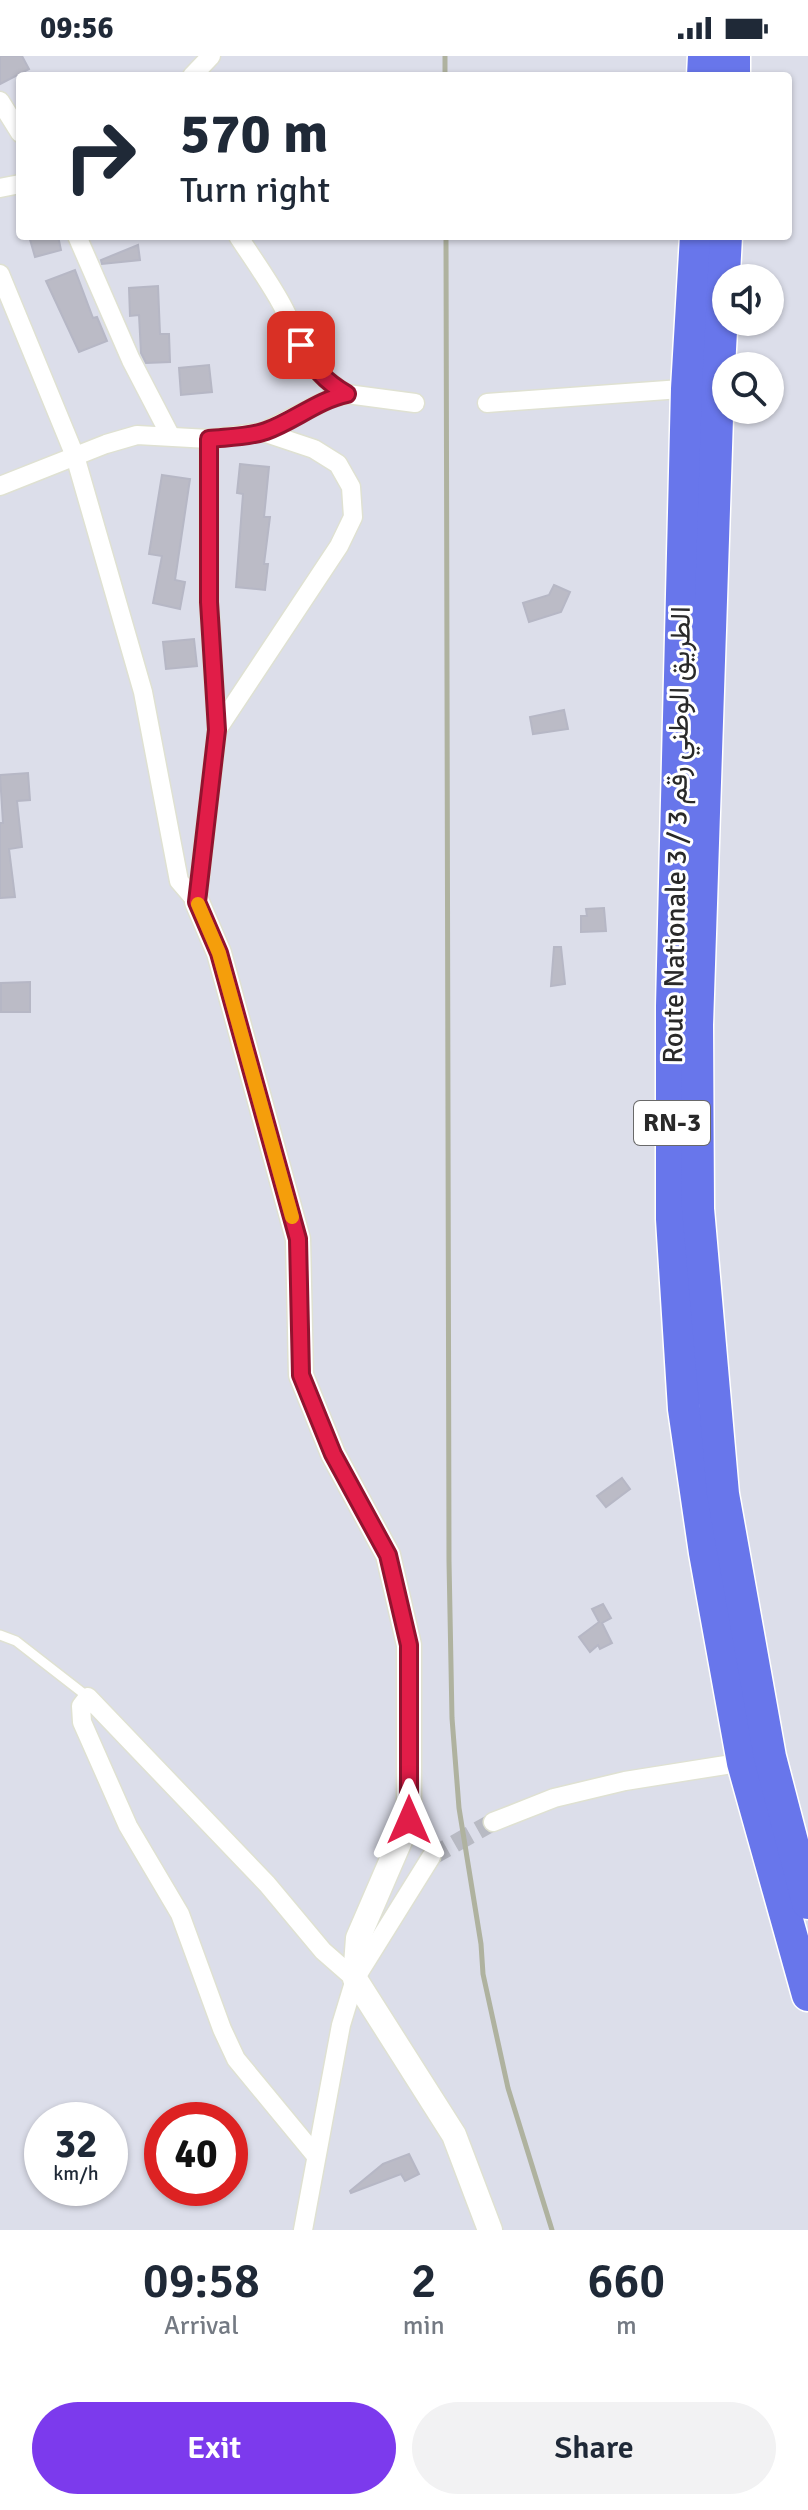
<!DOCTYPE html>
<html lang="en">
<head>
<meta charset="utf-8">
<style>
  body { margin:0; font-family:Signika,Vazirmatn,sans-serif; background:#f2f2f3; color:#1f2937; height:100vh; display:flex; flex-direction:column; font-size:30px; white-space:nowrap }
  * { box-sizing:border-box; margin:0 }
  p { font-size:26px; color:#747a83 }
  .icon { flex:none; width:44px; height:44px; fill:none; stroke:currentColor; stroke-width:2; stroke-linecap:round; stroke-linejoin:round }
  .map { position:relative; height:2174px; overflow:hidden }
  .sheet { display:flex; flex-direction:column; background:#fff; flex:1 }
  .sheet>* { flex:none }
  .guide { position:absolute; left:16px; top:16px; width:776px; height:168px; border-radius:8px; box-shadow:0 2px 6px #0004; background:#fff; color:#1f2937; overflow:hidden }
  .tools { position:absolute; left:712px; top:208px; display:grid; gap:16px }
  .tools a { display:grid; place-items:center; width:72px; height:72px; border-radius:50%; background:#fff; box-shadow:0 2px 6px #0004; font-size:40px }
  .speed { position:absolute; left:24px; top:2046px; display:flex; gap:16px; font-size:40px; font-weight:700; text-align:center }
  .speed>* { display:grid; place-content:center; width:104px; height:104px; border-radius:50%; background:#fff; box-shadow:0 2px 6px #0004; line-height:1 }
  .speed small { font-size:20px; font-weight:400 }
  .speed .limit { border:12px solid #d22; background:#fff; color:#111 }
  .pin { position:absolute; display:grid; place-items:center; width:68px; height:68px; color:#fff; margin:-34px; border-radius:16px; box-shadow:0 4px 12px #0006 }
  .me { position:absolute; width:88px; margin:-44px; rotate:0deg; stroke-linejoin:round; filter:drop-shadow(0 0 6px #0008) }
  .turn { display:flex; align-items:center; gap:28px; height:168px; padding:0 32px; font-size:36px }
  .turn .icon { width:104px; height:104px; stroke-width:2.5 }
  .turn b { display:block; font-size:56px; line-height:68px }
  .eta { display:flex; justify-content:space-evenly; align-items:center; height:136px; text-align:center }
  .eta b { font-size:48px; font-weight:600; line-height:56px }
  .cta { display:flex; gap:16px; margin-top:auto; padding:16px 32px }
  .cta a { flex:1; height:92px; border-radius:48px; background:#7c3aed; color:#fff; font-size:32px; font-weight:600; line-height:92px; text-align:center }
  .cta a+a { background:#f2f2f3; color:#1f2937 }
  .status { display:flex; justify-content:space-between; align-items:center; height:56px; padding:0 40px; background:#fff; direction:ltr }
  .status svg { height:22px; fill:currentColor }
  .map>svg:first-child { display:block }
  .building { fill:#bbbbc6; stroke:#b6b7c5; stroke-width:2 }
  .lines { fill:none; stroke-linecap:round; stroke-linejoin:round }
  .minor-tunnel { stroke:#b8bac3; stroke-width:18; stroke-dasharray:18 9; stroke-linecap:butt }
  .service-casing { stroke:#dfe1d2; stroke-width:12 }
  .minor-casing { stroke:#dfe1d2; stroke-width:21 }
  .tertiary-casing { stroke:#dfe1d2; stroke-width:27 }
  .trunk-casing { stroke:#fff; stroke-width:35 }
  .service { stroke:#fff; stroke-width:9 }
  .minor { stroke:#fff; stroke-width:18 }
  .tertiary { stroke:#fff; stroke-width:24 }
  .trunk { stroke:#6876eb; stroke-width:32 }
  .rail { stroke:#afb29f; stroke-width:5 }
  .route-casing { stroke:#92132f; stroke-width:20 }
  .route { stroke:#e11d48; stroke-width:14 }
  .slow { stroke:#f59e0b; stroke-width:14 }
  .labels { text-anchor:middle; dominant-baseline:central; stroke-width:6; stroke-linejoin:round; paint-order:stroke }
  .shield { fill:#fff; stroke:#696969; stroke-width:2 }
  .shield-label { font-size:26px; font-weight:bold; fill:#292929 }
  .street-label { font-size:28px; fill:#292929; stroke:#fff }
</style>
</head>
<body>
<div class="status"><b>09:56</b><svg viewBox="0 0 49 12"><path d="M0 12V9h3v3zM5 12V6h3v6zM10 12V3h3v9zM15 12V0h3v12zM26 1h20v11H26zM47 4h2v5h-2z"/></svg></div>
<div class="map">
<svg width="808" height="2174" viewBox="0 0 808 2174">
  <rect width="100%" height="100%" fill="#dcdeea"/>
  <!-- building -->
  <g class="building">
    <path d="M0,0H22L29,13L0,28Z"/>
    <path d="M29,180H58L61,194L35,201Z"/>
    <path d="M138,189L140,204L102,208L101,204Z"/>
    <path d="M75,214L93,262L97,261L107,285L79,296L46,225Z"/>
    <path d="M158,230L160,278H169L170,306L146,307L141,297L139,259L130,260L129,232Z"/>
    <path d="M209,309L212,336L181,339L179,312Z"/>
    <path d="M240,408L269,411L264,461H270L264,508H268L265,534L236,531L243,438L237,437Z"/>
    <path d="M162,419L190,423L175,524L185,526L180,553L153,547L162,500L149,498Z"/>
    <path d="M554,529L570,536L561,556L529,566L523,547L549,539Z"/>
    <path d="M194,583L197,610L166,613L163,586Z"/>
    <path d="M564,654L568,673L533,678L530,661Z"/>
    <path d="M28,717L30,744L17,745L22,791L9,793L15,841L0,842V767H3L0,719Z"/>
    <path d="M604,852L606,875L581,876V860H587L586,853Z"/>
    <path d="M554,891H561L565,928L551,930Z"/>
    <path d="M30,926V956H1V927Z"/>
    <path d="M622,1422L630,1433L606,1451L597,1440Z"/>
    <path d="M603,1548L611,1562L602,1567L612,1587L600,1593L598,1589L590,1596L579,1581L599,1566L592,1553Z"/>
    <path d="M409,2098L419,2118L405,2125L401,2118L351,2137L350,2135L383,2108Z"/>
  </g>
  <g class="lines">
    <!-- minor-tunnel -->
    <path class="minor-tunnel" d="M431,1801L493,1766"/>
    <!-- service casing -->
    <g class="service-casing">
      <path id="service" d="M0,1579L16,1585L88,1641"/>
    </g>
    <!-- minor casing -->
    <g class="minor-casing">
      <g id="minor">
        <path d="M192,20L211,0"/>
        <path d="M0,45L20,77"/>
        <path d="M0,132L20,128"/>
        <path d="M77,180L131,304L170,379"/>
        <path d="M238,180C253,203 269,225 282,249C304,290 305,314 347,338"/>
        <path d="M0,218L75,400L143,636L179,825L197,846"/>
        <path d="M487,347L695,332"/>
        <path d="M0,430L106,388L137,379L209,383L263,376L331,342L347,338L415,347"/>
        <path d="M217,674L339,490L353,461L351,431L338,408L314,393L263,376"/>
        <path d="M197,846L217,674L209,546V383"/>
        <path d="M493,1766L554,1742L625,1725L751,1705"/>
        <path d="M316,2100L236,2003L222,1973L180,1858L128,1770L82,1666L81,1650L88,1641L267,1828L323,1895L355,1923"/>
        <path d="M303,2174L341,1969L355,1923L431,1801"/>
      </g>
    </g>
    <!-- tertiary casing -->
    <g class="tertiary-casing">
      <path id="tertiary" d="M197,846L219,897L298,1183L301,1319L333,1398L388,1499L409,1589V1764L358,1882L355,1923L454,2079L490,2174"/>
    </g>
    <!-- trunk casing -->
    <g class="trunk-casing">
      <g id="trunk">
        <path d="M703,20L704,0"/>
        <path d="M734,20V0"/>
        <path d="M696,180L687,333L672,950V1163L684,1353L705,1497L743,1707L808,1939"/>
        <path d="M726,180L718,331L697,969L698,1153L723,1438L770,1701L808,1847"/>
      </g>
    </g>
    <!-- service -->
    <use href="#service" class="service"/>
    <!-- minor -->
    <use href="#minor" class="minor"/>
    <!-- tertiary -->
    <use href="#tertiary" class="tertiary"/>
    <!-- trunk -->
    <use href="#trunk" class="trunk"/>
    <!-- rail -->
    <g class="rail">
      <path d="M445,0V20"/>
      <path d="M446,180L449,1505L452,1662L459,1752L481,1888L483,1918L508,2032L552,2174"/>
    </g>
  </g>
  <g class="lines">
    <!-- route casing -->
    <g class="route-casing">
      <path id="route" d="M301,289C314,312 324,325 347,338C318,344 294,365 266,375C249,381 227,381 209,383V546L217,674L197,846L219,897L298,1183L301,1319L333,1398L388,1499L409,1589V1764"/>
    </g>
    <!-- route -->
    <use href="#route" class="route"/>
    <!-- slow -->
    <path class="slow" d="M198,848L219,897L292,1161"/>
  </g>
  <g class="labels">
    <!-- shield labels -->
    <rect class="shield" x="634" y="1045" width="76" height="44" rx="6"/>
    <g class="shield-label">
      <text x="672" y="1067">RN-3</text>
    </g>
    <!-- street labels -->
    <g class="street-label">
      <text transform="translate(677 779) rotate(-89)">Route Nationale 3 / الطريق الوطني رقم 3</text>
    </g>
  </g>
</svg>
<div class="tools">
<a><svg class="icon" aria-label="sound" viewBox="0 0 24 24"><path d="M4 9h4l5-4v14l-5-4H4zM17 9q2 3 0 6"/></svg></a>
<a><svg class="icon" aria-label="search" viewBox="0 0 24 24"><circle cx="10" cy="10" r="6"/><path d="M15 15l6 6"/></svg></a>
</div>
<div class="speed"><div>32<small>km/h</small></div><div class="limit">40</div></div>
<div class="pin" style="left:301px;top:289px;background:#d93025"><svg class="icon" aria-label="arrive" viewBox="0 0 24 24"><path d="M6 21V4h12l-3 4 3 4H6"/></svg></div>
<svg class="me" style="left:409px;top:1764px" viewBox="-20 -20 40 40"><path d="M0-17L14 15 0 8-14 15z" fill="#e11d48" stroke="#fff" stroke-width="4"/></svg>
<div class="guide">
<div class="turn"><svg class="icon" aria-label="right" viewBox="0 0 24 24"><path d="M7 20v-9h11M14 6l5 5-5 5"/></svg><div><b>570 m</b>Turn right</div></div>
</div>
</div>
<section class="sheet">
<div class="eta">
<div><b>09:58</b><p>Arrival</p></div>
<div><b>2</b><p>min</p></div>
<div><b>660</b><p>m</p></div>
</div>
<div class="cta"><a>Exit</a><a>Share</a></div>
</section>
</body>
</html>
